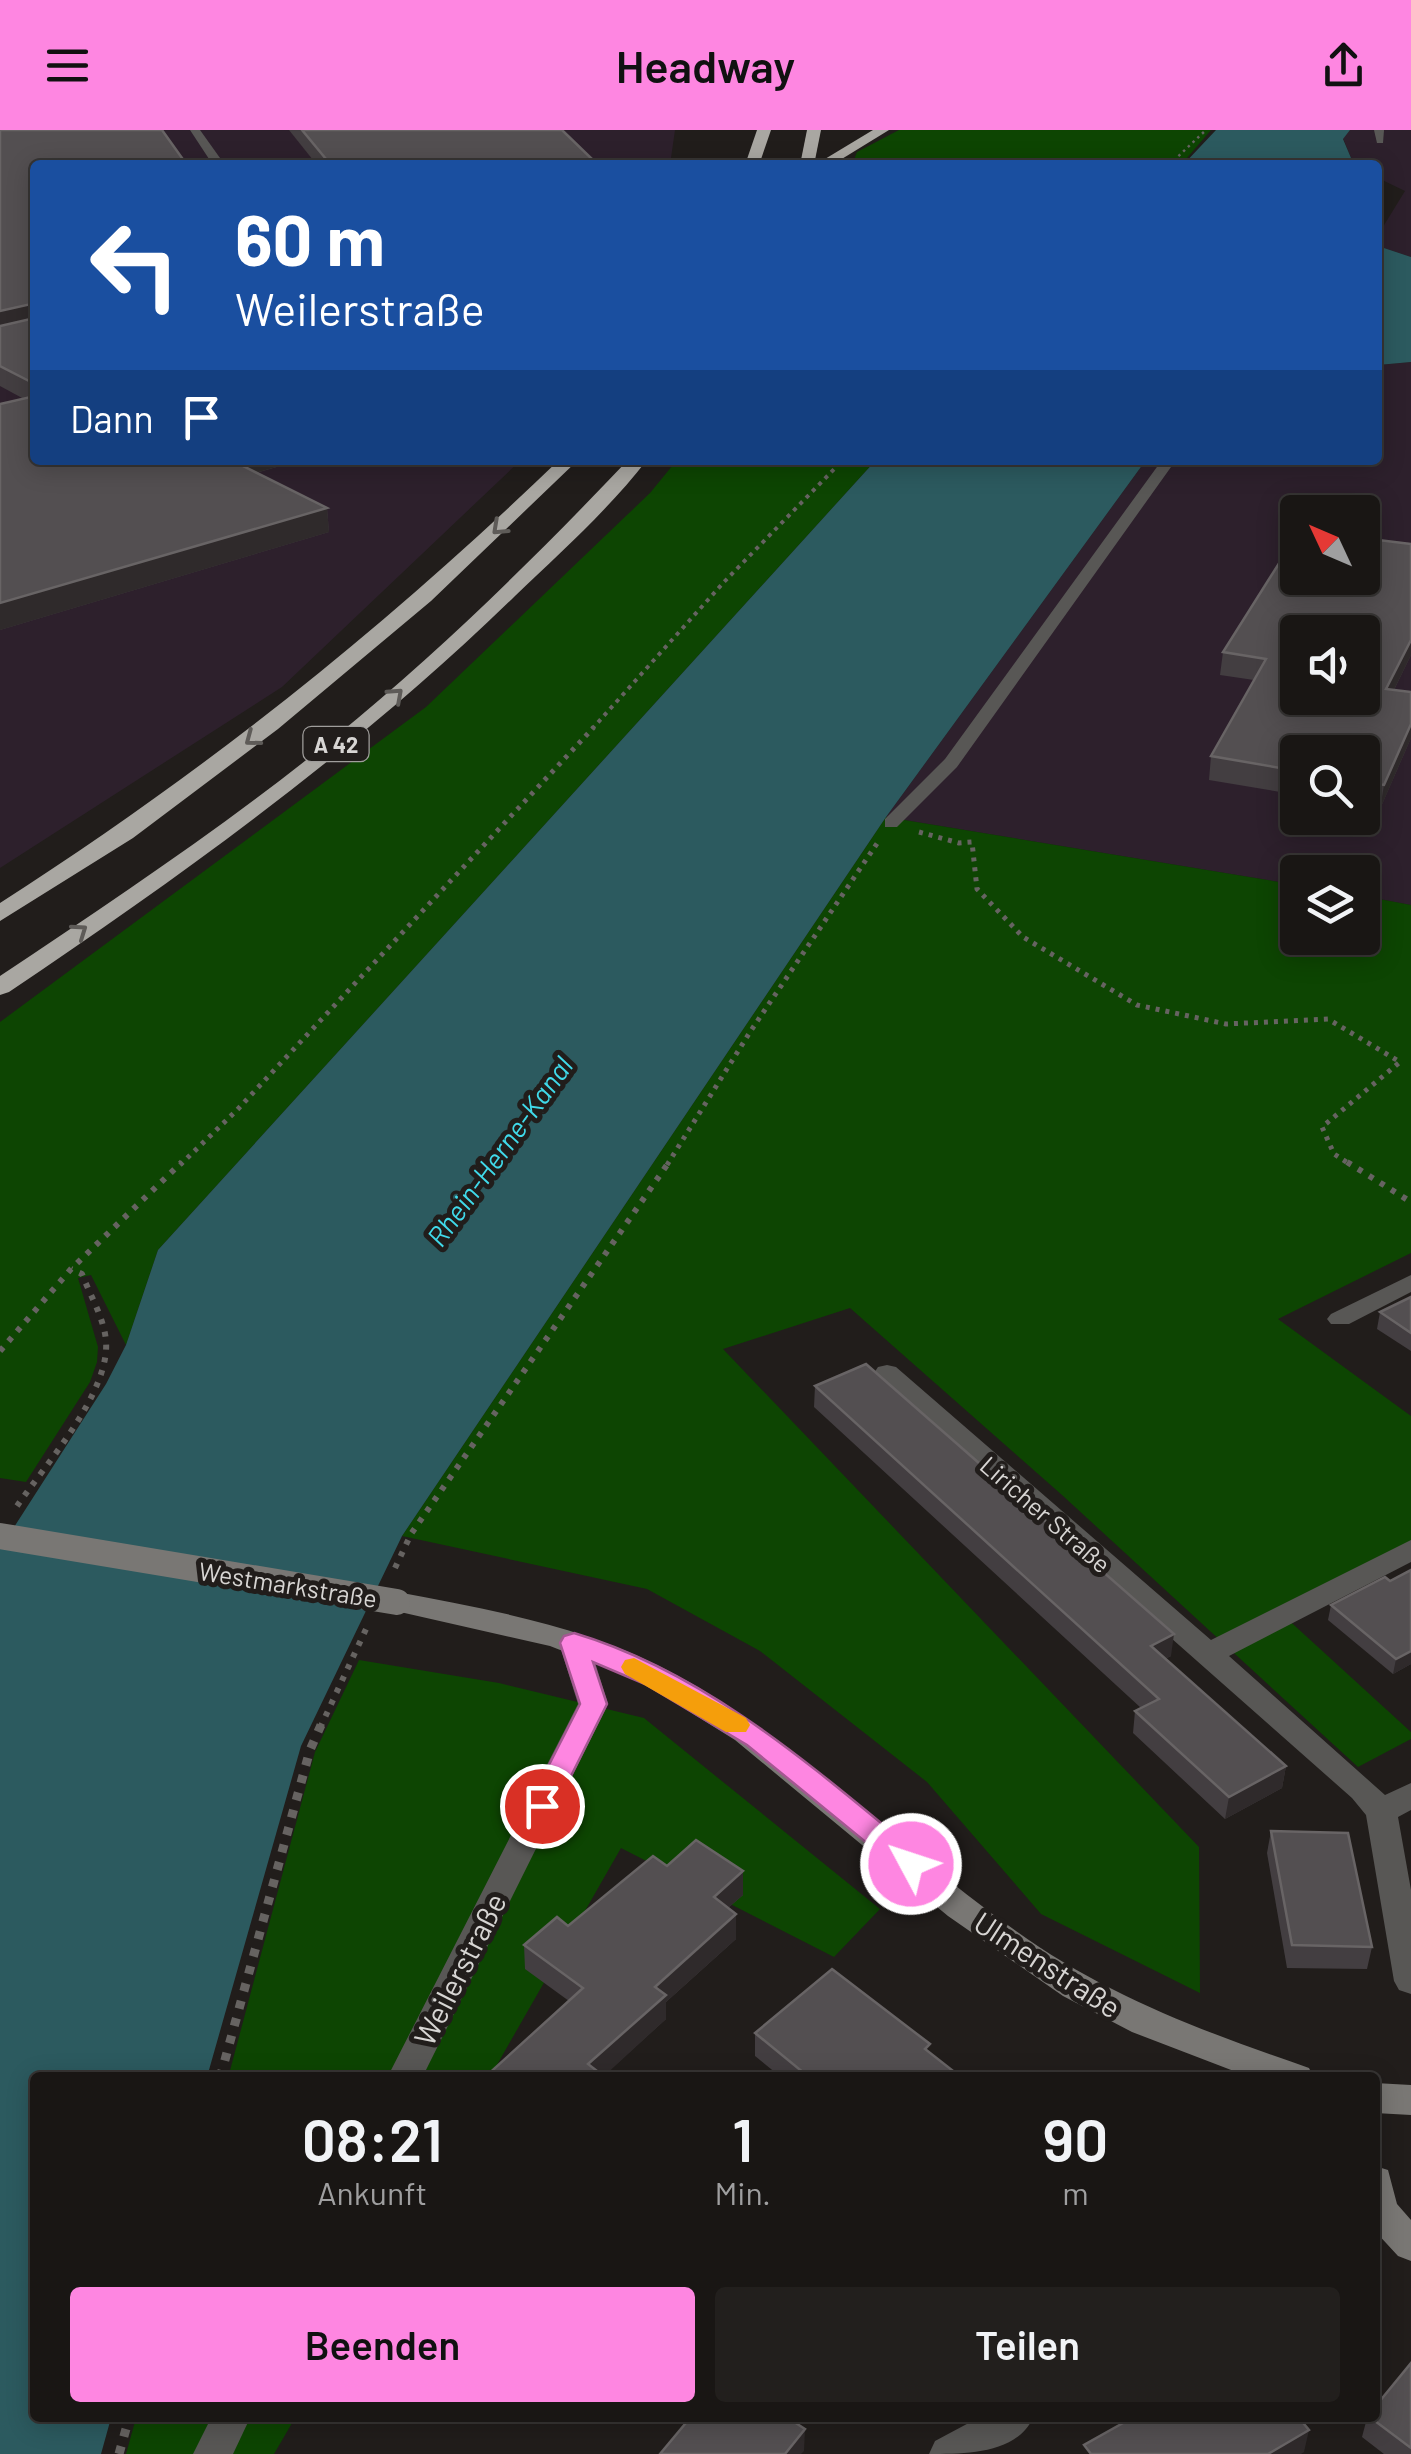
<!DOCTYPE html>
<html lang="de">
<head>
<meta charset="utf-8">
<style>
  body { margin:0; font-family:Barlow,sans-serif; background:#221f1d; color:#f1f3f6; height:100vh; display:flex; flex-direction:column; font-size:38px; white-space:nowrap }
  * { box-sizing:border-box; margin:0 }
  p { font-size:32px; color:#9f9fa0 }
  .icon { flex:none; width:55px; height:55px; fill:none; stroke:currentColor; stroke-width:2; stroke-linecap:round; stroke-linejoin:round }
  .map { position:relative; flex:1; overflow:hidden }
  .panel { position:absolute; left:30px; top:1942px; width:1350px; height:350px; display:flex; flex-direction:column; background:#191614; border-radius:10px; box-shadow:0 5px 25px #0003,0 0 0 2px #373534 }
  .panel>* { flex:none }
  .banner { position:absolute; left:30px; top:30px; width:1352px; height:305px; border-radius:10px; box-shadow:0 5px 25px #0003,0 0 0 2px #373534; background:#1a4fa0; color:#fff; overflow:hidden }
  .needle { width:65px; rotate:314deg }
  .fabs { position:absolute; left:1280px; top:365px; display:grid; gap:20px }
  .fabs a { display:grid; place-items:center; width:100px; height:100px; border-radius:10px; background:#191614; box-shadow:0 5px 25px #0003,0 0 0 2px #373534; font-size:50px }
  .pin { position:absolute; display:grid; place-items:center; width:85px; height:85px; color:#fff; margin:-42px; border:5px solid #fff; border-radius:50%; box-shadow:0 2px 10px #0007 }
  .me { position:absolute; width:110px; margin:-55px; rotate:310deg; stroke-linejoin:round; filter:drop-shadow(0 0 8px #0008) }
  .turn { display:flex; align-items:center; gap:35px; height:210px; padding:0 40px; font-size:45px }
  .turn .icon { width:130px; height:130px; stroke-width:2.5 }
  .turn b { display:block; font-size:70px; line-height:85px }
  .then { display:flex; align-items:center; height:95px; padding:0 40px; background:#0003; gap:20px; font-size:38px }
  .eta { display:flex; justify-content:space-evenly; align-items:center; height:170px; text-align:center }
  .eta b { font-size:60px; font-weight:600; line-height:70px }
  .button { display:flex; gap:20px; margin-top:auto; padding:20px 40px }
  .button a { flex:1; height:115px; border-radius:10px; background:#fe86e1; color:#111; font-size:40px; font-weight:600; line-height:115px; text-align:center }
  .button a+a { background:#221f1d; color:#f1f3f6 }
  header { display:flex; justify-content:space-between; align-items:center; height:130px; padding:0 40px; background:#fe86e1; color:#111; font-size:45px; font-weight:600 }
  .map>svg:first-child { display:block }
  .industrial { fill:#2d202c; fill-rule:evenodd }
  .green { fill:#0d4502 }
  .water { fill:#2c5a5f }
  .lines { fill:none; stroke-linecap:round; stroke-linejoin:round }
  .path-far4 { stroke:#666361; stroke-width:2.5; stroke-dasharray:2.5 4; stroke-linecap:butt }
  .path-far3 { stroke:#666361; stroke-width:4; stroke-dasharray:4 5; stroke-linecap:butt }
  .path-far2 { stroke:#666361; stroke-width:5; stroke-dasharray:4 6; stroke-linecap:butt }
  .path-far1 { stroke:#666361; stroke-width:6; stroke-dasharray:5 8; stroke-linecap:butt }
  .path { stroke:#666361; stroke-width:9; stroke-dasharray:8 10; stroke-linecap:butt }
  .lane { fill:#585755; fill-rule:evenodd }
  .street { fill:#585755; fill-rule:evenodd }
  .secondary { fill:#797774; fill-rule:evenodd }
  .highway { fill:#a9a7a2; fill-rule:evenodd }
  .secondary-bridge { stroke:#797774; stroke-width:26 }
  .wall { fill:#433e41 }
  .shaded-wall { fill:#2f2a2b }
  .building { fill:#534f51; stroke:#686465; stroke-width:2.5; fill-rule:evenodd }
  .oneway { stroke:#5e5b58 }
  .route { fill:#fe86e1; stroke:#a55792; stroke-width:2.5 }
  .slow { fill:#f59e0b }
  .labels { text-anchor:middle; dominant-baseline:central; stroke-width:10; stroke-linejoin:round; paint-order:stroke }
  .shield { fill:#211d1b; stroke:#a09e9c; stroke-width:2.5 }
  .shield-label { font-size:22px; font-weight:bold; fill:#d7d5d3 }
  .street-label { font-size:25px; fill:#d7d5d3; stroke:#211d1b }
  .water-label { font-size:28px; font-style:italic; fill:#40daea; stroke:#211d1b }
  .near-street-label { font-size:30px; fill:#d7d5d3; stroke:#211d1b }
</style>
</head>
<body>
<header><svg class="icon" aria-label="menu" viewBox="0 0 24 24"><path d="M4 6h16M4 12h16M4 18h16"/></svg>Headway<svg class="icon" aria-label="share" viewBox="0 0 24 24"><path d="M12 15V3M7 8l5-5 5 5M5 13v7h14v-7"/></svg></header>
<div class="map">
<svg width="1411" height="2324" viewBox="0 0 1411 2324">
  <rect width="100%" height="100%" fill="#211d1b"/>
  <!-- industrial -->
  <g class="industrial">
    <path d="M0,0H675L670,35H35V330H521L282,557L0,738Z"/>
    <path d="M1350,0H1411V127L1378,116V105L1405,61L1378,48V35H1354L1343,8Z"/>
    <path d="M1411,232V775L1363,766L1362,742H1298L1297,755L886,687L1146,330H1378V235ZM1298,382H1362V448H1298ZM1298,502H1362V568H1298ZM1298,622H1362V688H1298Z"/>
  </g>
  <!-- green -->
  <g class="green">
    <path d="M899,0H1211L1181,35H852L857,22Z"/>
    <path d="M677,330H876L158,1120L126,1215L91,1145L78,1148L98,1217L97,1232L90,1252L26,1352L0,1348V892L426,577L650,363Z"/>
    <path d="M886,687L1297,755L1298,808H1362L1363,766L1411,775V1123L1278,1189L1411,1286V1414L1283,1485L1411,1602V1609L1358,1637L1062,1365L850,1178L723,1219L1199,1717L1200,1863L1041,1784L927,1652L760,1521L647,1459L402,1406Z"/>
    <path d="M359,1530L499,1553L644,1588L880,1779L834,1827L621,1718L490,1947L228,1948L315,1622Z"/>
    <path d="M136,2288H295L274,2324H126Z"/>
  </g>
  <!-- water -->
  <g class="water">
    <path d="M1216,0H1350L1343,9L1354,35H1183Z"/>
    <path d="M1378,116L1411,127V232L1378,235Z"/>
    <path d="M876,330H1146L886,687L402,1406L301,1616L207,1947L35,1948V2288H111L101,2324H0V1419L106,1254L126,1215L158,1120Z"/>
  </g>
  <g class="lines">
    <!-- path-far4 -->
    <path class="path-far4" d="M1169,35L1206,0"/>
    <!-- path-far3 -->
    <path class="path-far3" d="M592,599L724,452L843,330"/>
    <!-- path-far2 -->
    <g class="path-far2">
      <path d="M919,702L959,713L972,712L977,759L1023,807L1137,875L1226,894L1328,889L1400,932L1322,997L1334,1024L1351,1035"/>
      <path d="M180,1035L237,980L594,597"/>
      <path d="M667,1035L750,902L878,712"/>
    </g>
    <!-- path-far1 -->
    <g class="path-far1">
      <path d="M1347,1032L1411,1072"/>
      <path d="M0,1221L71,1139L182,1032"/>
      <path d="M17,1376C45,1335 110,1263 106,1211C104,1188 90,1165 82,1144L71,1139"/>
      <path d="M395,1438L411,1404L669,1032"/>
      <path d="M320,1598L366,1499"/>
    </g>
    <!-- path -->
    <g class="path">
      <path d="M220,1948L310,1620L321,1595"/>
      <path d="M119,2324L129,2288"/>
    </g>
    <!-- lane -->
    <g class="lane">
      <path d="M1374,0H1384L1383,13H1377Z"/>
      <path d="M1162,330H1176L957,637L897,697H885V689L945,629Z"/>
    </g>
    <!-- street -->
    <g class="street">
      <path d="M190,0H200L225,35H213Z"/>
      <path d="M1411,1145V1162L1349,1194H1331L1327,1189L1331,1184Z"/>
      <path d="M887,1235L896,1237L1211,1510L1411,1410V1432L1229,1526L1385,1665L1411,1653V1680L1398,1687L1411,1760V1864L1399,1860L1394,1851L1366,1685L1352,1668L878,1249L874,1243L878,1237Z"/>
      <path d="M574,1503L584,1506L589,1513L608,1574L422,1948H387L578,1574L559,1513L564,1506Z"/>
      <path d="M211,2288H250L233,2324H193Z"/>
      <path d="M978,2288H1033C1016,2324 966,2324 929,2324L935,2311Z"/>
    </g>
    <!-- secondary -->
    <g class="secondary">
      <path d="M397,1462C487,1479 583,1496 665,1539C796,1607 896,1717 1016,1801C1106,1866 1205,1902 1309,1938L1314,1948H1252L1132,1902L1063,1866L948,1786L735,1610L642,1552L550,1516L387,1479L383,1472L387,1465Z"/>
      <path d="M1375,1953L1411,1955V1985L1375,1983Z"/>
      <path d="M1375,2036L1388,2040L1397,2074L1411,2090V2131L1398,2126L1375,2101Z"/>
    </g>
    <!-- highway -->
    <g class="highway">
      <path d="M757,0H771L759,35H745Z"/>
      <path d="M807,0H821L814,35H800Z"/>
      <path d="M873,0H889L832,35H815Z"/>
      <path d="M559,330H578L431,471L278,599L133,708L0,791V773C203,643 385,498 559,330Z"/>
      <path d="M628,330H647C609,379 560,423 515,466C360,617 188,742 9,862L0,865V846C114,770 228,694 335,607C439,522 535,428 628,330Z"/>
    </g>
    <!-- secondary-bridge -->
    <path class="secondary-bridge" d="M0,1406L397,1472"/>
  </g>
  <!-- wall -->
  <g class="wall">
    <path d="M0,0H162L187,35H35V330H301L256,343L327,378L329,402L0,500V274L24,269L0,256Z"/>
    <path d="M289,0H562L592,29L593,35H317Z"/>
    <path d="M1411,414V525L1394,560L1411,562V608L1380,679L1362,676V622H1298V665L1209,650L1211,626L1254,550L1220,545L1223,522L1362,448Z"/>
    <path d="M1411,1167V1221L1377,1199L1380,1182Z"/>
    <path d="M815,1256L1171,1526L1165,1529L1286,1636L1282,1658L1225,1689L1133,1603L1135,1581L1141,1578L814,1277Z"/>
    <path d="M1331,1475L1411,1534L1393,1544L1328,1490Z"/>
    <path d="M1271,1701L1372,1817L1367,1839L1287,1838L1267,1723Z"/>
    <path d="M667,1736L743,1765L728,1778L736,1784V1809L666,1872V1889L603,1946L484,1948L569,1871L525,1839L524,1815L568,1796Z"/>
    <path d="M755,1903L930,1923L962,1948H782L755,1926Z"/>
    <path d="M1411,2233V2324H1384L1362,2307L1367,2288H1375Z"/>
  </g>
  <!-- shaded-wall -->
  <g class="shaded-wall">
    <path d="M592,29L593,35H556V32Z"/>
    <path d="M472,32V35H434Z"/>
    <path d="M31,174L34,195L0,203V181Z"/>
    <path d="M225,330H301L227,351Z"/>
    <path d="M327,378L329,402L0,500V473Z"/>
    <path d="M1411,510V525L1383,582L1386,559Z"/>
    <path d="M1411,594V608L1380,679L1384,655Z"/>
    <path d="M1174,1504L1171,1526L1148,1537L1151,1516Z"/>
    <path d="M1411,1521V1534L1393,1544L1396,1529Z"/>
    <path d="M1286,1636L1282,1658L1225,1689L1229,1667Z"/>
    <path d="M743,1741V1765L713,1791L714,1767Z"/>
    <path d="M736,1784V1809L666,1872V1889L602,1948L588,1934L655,1857Z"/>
    <path d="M805,2299L804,2321L801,2324H785Z"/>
    <path d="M1309,2300L1304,2322L1301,2324H1268Z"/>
  </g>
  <!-- building -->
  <g class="building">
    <path d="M0,0H162L187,35H35V177L31,174L0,181Z"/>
    <path d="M302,0H562L592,29L556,32L559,35H472V32L434,35H331Z"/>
    <path d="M35,185V254L0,236V196L35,188Z"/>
    <path d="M35,266V330H231L327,378L0,473V274Z"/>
    <path d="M1362,408L1411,414V510L1386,559L1411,562V594L1384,655L1362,652V622H1298V641L1211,626L1266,529L1223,522L1283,427L1298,429V448H1362ZM1298,502H1362V568H1298Z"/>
    <path d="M1411,1167V1203L1380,1182Z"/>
    <path d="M866,1234L1174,1504L1151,1516L1286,1636L1229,1667L1135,1581L1159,1569L815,1256Z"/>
    <path d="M1411,1440V1521L1396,1529L1331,1475L1385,1447L1390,1451Z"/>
    <path d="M1271,1701L1348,1703L1372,1817L1292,1815Z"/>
    <path d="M696,1710L743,1741L714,1767L736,1784L655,1857L666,1865L588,1934L606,1948H484L583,1858L524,1815L557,1787L568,1796L653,1726L667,1736Z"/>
    <path d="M832,1839L930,1914L925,1919L962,1948H810L755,1903Z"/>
    <path d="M1411,2233V2318L1371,2288H1375V2277Z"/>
    <path d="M690,2288H788L805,2299L785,2324H660Z"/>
    <path d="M1132,2288H1299L1309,2300L1268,2324H1091L1084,2315Z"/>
  </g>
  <!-- one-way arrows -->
  <defs><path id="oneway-chevron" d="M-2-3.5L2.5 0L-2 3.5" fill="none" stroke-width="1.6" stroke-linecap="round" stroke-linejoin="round" transform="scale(2.5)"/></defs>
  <g class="oneway">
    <use href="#oneway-chevron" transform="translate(499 398) rotate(137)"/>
    <use href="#oneway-chevron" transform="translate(396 565) rotate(-42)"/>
    <use href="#oneway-chevron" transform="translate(252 609) rotate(143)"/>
    <use href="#oneway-chevron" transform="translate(80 801) rotate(-35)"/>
  </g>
  <!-- route -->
  <path class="route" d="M574,1503C708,1543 815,1639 921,1726L926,1734L921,1741L911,1745L901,1741L747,1615L645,1554L593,1532L607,1574L552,1684L542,1687L532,1684L528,1676L580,1574L560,1513L564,1506Z"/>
  <!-- slow -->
  <path class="slow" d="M634,1528L746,1588L750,1595L746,1602H726L625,1544L621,1537L625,1530Z"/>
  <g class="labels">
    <!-- shield labels -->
    <rect class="shield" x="303.5" y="597" width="65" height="34" rx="8"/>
    <g class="shield-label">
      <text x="336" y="614">A 42</text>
    </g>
    <!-- street labels -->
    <g class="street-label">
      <text transform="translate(1046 1384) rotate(41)">Liricher Straße</text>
      <text transform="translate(288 1454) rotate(9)">Westmarkstraße</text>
    </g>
    <!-- water labels -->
    <g class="water-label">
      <text transform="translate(499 1021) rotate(-54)">Rhein-Herne-Kanal</text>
    </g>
    <!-- near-street labels -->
    <g class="near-street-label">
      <text transform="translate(1048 1834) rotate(33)">Ulmenstraße</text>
      <text transform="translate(459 1839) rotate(-63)">Weilerstraße</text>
    </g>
  </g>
</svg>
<div class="fabs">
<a><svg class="needle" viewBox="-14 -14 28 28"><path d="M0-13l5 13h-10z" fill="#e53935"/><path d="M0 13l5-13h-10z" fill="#9f9fa0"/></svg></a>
<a><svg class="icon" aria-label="sound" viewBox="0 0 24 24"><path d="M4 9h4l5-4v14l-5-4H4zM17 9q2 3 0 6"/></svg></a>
<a><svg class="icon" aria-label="search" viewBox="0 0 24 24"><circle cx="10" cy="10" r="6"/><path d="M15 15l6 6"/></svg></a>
<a><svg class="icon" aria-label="layers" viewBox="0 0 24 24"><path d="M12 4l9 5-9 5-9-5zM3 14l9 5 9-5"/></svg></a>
</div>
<div class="pin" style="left:542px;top:1676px;background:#d93025"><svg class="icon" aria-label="arrive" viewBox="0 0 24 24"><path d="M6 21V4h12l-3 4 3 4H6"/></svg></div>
<svg class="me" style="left:911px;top:1734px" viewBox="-20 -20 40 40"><circle r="17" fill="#fe86e1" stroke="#fff" stroke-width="3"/><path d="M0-11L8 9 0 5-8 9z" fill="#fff"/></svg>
<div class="banner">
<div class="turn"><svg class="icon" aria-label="left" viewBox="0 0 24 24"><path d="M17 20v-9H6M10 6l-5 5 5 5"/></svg><div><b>60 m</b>Weilerstraße</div></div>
<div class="then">Dann<svg class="icon" aria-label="arrive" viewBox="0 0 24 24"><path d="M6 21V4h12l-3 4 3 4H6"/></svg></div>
</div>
<section class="panel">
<div class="eta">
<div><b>08:21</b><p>Ankunft</p></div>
<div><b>1</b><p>Min.</p></div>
<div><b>90</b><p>m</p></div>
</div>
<div class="button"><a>Beenden</a><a>Teilen</a></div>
</section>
</div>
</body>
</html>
